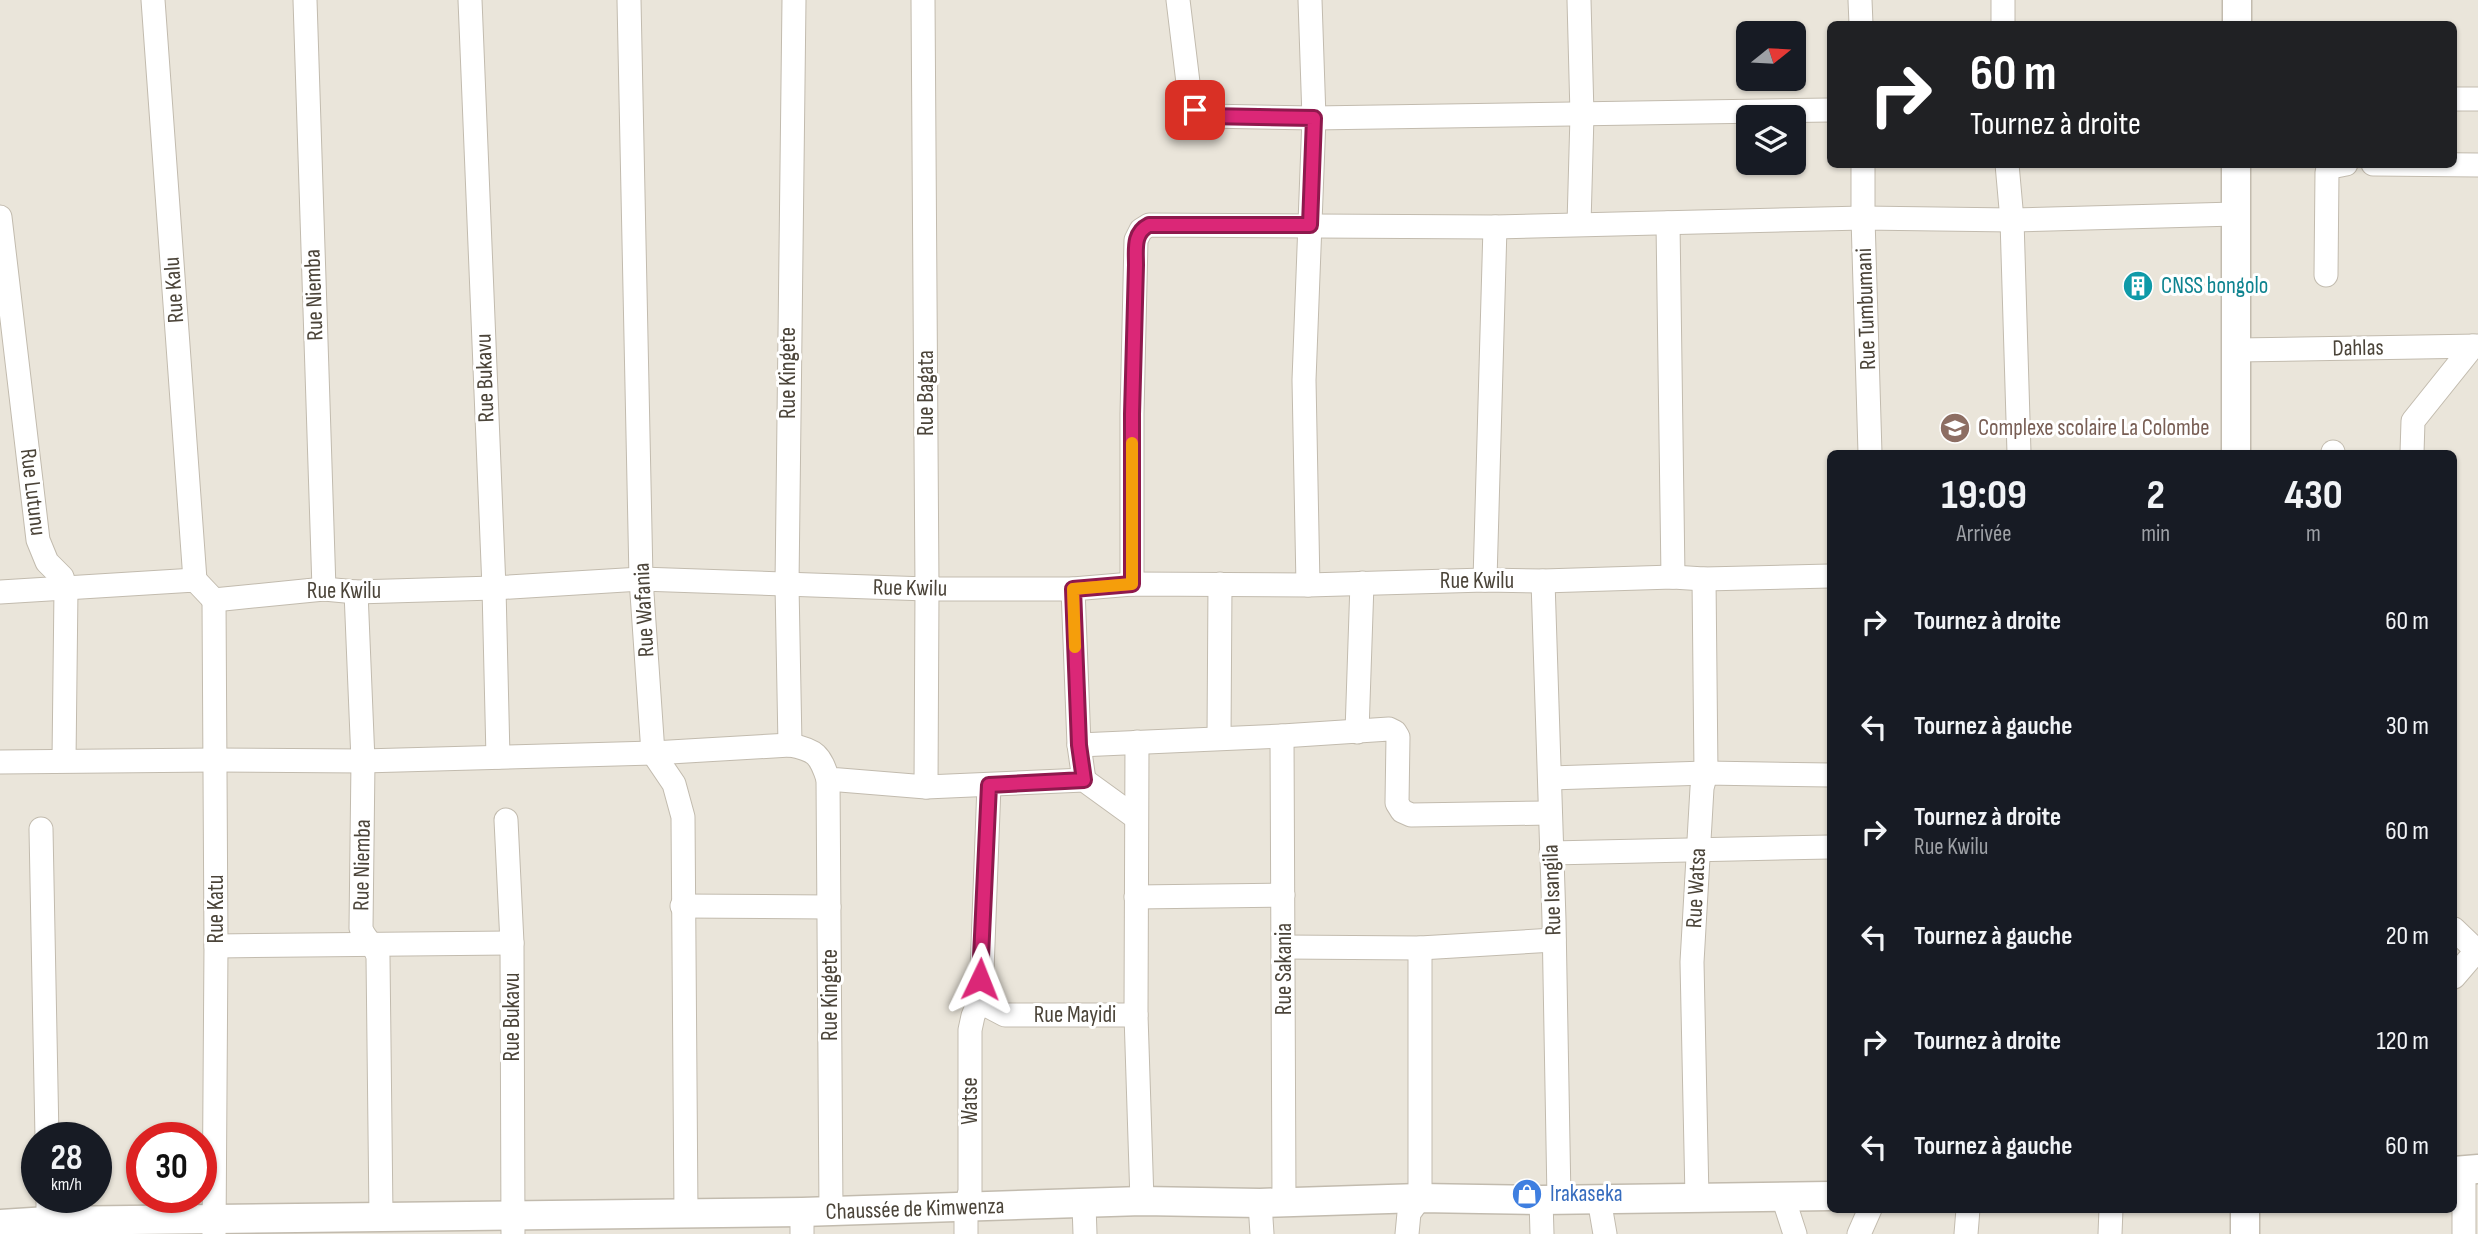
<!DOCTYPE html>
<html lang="fr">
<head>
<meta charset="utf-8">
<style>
  body { margin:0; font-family:"Sofia Sans Condensed",sans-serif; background:#242831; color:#f1f3f6; height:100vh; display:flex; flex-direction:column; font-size:26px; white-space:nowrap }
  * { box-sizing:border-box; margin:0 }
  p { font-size:23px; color:#9ea1a6 }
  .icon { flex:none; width:38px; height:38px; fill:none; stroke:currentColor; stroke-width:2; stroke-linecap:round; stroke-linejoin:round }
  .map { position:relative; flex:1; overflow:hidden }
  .details { position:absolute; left:1827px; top:450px; width:630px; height:763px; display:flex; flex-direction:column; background:#171b24; border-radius:10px; box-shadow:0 2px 5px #0004 }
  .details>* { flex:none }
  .hud { position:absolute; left:1827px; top:21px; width:630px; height:147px; border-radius:10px; box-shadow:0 2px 5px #0004; background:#202124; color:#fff; overflow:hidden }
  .needle { width:46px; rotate:72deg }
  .controls { position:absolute; left:1736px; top:21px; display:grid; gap:14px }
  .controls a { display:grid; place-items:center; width:70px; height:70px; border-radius:10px; background:#171b24; box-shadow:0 2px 5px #0004; font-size:35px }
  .speed { position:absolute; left:21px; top:1122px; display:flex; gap:14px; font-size:35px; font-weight:700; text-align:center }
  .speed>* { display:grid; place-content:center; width:91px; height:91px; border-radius:50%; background:#171b24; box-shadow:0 2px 5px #0004; line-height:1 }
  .speed small { font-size:18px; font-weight:400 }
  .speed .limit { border:10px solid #d22; background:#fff; color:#111 }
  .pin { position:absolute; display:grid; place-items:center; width:60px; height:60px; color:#fff; margin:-30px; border-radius:14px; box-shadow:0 4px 10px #0006 }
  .me { position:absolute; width:77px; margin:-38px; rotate:2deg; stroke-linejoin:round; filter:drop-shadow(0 0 5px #0008) }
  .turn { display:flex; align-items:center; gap:24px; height:147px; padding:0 28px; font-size:32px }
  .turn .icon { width:91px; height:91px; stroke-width:2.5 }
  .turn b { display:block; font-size:49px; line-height:60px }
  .eta { display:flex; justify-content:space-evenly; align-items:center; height:119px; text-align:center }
  .eta b { font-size:42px; font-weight:700; line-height:49px }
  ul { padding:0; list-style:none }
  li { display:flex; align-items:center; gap:21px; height:105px; padding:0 28px }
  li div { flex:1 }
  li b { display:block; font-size:26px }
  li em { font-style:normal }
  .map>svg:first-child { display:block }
  .residential { fill:#eae5da; fill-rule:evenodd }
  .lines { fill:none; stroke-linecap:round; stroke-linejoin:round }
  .minor-casing { stroke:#c2bbae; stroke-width:25 }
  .tertiary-casing { stroke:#c2bbae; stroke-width:31 }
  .minor { stroke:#fff; stroke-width:23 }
  .tertiary { stroke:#fff; stroke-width:28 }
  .route-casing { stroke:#8e194d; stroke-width:18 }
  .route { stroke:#db2777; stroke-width:12 }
  .slow { stroke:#f59e0b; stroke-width:12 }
  .labels { text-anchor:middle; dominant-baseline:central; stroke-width:6; stroke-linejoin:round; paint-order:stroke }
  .culture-label { font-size:23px; fill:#0d838f; stroke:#fff; text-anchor:start }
  .street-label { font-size:23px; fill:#4b4439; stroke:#fff }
  .education-label { font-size:23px; fill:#785e54; stroke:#fff; text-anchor:start }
  .shop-label { font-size:23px; fill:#366cbe; stroke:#fff; text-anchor:start }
</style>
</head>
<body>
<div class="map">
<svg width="2478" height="1234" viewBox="0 0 2478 1234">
  <rect width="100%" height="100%" fill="#f6f3ec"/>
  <!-- residential -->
  <path class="residential" d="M0,0H2478V1234H0ZM1830,24H2454V164H1830ZM1748,33H1794V79H1748ZM1748,117H1794V163H1748ZM1830,453H2454V1209H1830ZM37,1138H96V1197H37ZM142,1138H201V1197H142Z"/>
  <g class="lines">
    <!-- minor casing -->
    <g class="minor-casing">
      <g id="minor">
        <path d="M153,0L195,580"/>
        <path d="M305,0L324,589"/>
        <path d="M470,0L494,588L498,757"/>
        <path d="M629,0L641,579L653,753L674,784L683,817L686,1213"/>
        <path d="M923,0L927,589L926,787"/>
        <path d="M1178,0L1190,99L1195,110L1206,116L1314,118L1830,110"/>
        <path d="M1860,0L1861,24"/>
        <path d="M2003,0V24"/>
        <path d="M2454,99H2478"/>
        <path d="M1863,164V218L1870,453"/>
        <path d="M2007,164L2012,220L2019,453"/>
        <path d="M2373,164L2478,165"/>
        <path d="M0,217L38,540L47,562L62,577L66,589L64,760"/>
        <path d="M1668,223L1673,577"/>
        <path d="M1579,224L1582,115L1579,0"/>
        <path d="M2326,275L2327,172L2331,167L2346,164"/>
        <path d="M2237,350L2478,346"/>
        <path d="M2333,452V453"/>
        <path d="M2412,453L2413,421L2473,346"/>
        <path d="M1485,580L1495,227"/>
        <path d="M1543,581L1554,920L1559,1199"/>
        <path d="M1132,584V414L1136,240L1141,230L1149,225L1495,227L1863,218L2012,220L2235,214"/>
        <path d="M1308,585L1304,380L1314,118L1310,0"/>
        <path d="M1073,589L1079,745L1084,780"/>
        <path d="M0,592L195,580L214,600L324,589L356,592L494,588L641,579L927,589H1073L1132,584L1308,585L1485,580L1543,581L1673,577L1704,579L1830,576"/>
        <path d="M356,592L363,761L361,928C364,940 375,944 378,957L381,1216"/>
        <path d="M1357,732L1362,583"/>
        <path d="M1282,736L1284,1201"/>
        <path d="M1219,738L1220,584"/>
        <path d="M1137,742L1136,1015L1142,1201"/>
        <path d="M790,745L787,585L794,0"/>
        <path d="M1079,745L1282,736L1389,729L1395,732L1398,737L1397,803L1402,811L1411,815L1550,813"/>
        <path d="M0,762L215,760L363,761L653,753L790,745C816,750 820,755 828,779L926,787L1084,780L1135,817"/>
        <path d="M1550,778L1706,773L1830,775"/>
        <path d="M828,779L831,1211"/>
        <path d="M989,785L981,997L988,1006L1005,1015H1136"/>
        <path d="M506,820L512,943L513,1234"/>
        <path d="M41,829L47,1138"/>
        <path d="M1551,853L1830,847"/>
        <path d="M1136,897L1283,895"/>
        <path d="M682,906L829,907"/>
        <path d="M2454,929L2478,952"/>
        <path d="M216,946L512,943"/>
        <path d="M1284,947L1420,948L1554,940"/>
        <path d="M2454,977L2478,949"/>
        <path d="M2464,1170V1234"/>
        <path d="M48,1197V1221L54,1234"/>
        <path d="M1783,1197L1795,1234"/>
        <path d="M1697,1198L1692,962L1702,788L1706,773L1704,579"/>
        <path d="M1599,1199L1605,1234"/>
        <path d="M1541,1200L1542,1234"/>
        <path d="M1260,1203L1262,1234"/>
        <path d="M1084,1205L1085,1234"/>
        <path d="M802,1212V1234"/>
        <path d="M214,1234L216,946L214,600"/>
        <path d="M966,1234V1207L970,1191V1030L973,1016L981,997"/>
        <path d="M1407,1234L1409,1213L1420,1198V948"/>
        <path d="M1859,1234L1870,1209"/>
        <path d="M1966,1234L1968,1209"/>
        <path d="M2110,1234L2111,1209"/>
      </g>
    </g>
    <!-- tertiary casing -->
    <g class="tertiary-casing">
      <g id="tertiary">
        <path d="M2237,24V0"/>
        <path d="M2236,453V164"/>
        <path d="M2454,1171L2478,1169"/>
        <path d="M2245,1209V1234"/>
        <path d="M0,1224L48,1221L802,1212L1142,1201L1260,1203L1420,1198L1541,1200L1830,1196"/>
      </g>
    </g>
    <!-- minor -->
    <use href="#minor" class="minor"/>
    <!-- tertiary -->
    <use href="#tertiary" class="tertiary"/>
  </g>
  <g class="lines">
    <!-- route casing -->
    <g class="route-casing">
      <path id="route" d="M980,979L989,785L1084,780L1079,745L1073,589L1132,584V414L1136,265C1136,249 1133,233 1149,225H1310L1314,118L1206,116L1195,110"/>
    </g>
    <!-- route -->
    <use href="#route" class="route"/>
    <!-- slow -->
    <path class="slow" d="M1075,647L1073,589L1132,584V443"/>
  </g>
  <!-- icons -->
  <defs>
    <g id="building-disc" transform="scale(1.575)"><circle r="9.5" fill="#0f9aa8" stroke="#fff"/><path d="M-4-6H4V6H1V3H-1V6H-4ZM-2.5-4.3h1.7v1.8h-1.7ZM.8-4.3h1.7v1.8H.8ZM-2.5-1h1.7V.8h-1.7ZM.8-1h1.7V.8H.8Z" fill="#fff"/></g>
    <g id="school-disc" transform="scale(1.575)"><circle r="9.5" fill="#8d6e63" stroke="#fff"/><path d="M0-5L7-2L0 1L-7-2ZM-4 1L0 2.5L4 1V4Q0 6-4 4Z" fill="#fff"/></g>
    <g id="shop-disc" transform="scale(1.575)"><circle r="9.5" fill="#3f7fe0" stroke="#fff"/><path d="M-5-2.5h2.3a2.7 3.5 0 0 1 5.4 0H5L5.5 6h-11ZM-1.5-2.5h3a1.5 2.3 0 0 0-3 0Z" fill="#fff"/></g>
  </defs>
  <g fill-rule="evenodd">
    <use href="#building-disc" x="2138" y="286"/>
    <use href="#school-disc" x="1955" y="428"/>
    <use href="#shop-disc" x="1527" y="1194"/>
  </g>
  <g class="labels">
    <!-- culture labels -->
    <g class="culture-label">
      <text x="2161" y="286">CNSS bongolo</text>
    </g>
    <!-- street labels -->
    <g class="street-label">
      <text transform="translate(174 290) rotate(-94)">Rue Kalu</text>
      <text transform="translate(314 295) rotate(-92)">Rue Niemba</text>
      <text transform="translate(1866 309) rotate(-92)">Rue Tumbumani</text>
      <text transform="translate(2358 348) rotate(-1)">Dahlas</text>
      <text transform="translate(788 373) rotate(-90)">Rue Kingete</text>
      <text transform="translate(485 378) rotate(-92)">Rue Bukavu</text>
      <text transform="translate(926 393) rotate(-90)">Rue Bagata</text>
      <text transform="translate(33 492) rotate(83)">Rue Lutunu</text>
      <text x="1477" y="581">Rue Kwilu</text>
      <text transform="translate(910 588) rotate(1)">Rue Kwilu</text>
      <text x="344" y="591">Rue Kwilu</text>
      <text transform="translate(644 610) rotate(-93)">Rue Wafania</text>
      <text transform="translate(362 865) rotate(-89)">Rue Niemba</text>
      <text transform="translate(1696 888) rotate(-87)">Rue Watsa</text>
      <text transform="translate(1552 890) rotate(-92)">Rue Isangila</text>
      <text transform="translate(216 909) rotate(-90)">Rue Katu</text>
      <text transform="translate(1284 969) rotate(-90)">Rue Sakania</text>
      <text transform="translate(830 995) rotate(-90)">Rue Kingete</text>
      <text x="1075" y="1015">Rue Mayidi</text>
      <text transform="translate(512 1017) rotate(-90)">Rue Bukavu</text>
      <text transform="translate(970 1101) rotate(-90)">Watse</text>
      <text transform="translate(915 1209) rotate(-2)">Chaussée de Kimwenza</text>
    </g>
    <!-- education labels -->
    <g class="education-label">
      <text x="1978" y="428">Complexe scolaire La Colombe</text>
    </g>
    <!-- shop labels -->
    <g class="shop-label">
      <text x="1550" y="1194">Irakaseka</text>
    </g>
  </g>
</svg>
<div class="controls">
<a><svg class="needle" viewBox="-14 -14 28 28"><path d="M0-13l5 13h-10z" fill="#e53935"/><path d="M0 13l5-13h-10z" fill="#9ea1a6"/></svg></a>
<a><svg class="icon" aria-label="layers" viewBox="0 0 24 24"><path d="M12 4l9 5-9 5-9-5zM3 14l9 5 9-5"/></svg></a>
</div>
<div class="speed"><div>28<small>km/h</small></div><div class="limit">30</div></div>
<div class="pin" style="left:1195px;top:110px;background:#d93025"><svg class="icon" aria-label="arrive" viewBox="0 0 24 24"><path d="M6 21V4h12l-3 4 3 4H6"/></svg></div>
<svg class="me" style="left:980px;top:979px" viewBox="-20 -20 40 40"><path d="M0-17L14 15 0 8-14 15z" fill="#db2777" stroke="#fff" stroke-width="4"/></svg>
<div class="hud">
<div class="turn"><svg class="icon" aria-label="right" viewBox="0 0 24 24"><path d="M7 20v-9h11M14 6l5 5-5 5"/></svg><div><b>60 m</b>Tournez à droite</div></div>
</div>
<section class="details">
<div class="eta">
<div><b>19:09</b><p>Arrivée</p></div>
<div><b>2</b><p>min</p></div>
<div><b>430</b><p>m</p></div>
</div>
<ul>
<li><svg class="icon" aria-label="right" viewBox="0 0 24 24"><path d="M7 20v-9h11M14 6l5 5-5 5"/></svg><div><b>Tournez à droite</b></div><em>60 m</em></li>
<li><svg class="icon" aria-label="left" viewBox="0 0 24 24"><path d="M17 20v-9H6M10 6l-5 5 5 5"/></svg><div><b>Tournez à gauche</b></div><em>30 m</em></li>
<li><svg class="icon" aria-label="right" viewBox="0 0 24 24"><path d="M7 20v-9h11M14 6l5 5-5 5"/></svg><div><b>Tournez à droite</b><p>Rue Kwilu</p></div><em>60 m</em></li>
<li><svg class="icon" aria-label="left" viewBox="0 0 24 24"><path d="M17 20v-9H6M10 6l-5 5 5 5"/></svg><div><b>Tournez à gauche</b></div><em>20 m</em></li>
<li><svg class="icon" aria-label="right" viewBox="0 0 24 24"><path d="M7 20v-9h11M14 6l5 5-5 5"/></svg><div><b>Tournez à droite</b></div><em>120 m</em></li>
<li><svg class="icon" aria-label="left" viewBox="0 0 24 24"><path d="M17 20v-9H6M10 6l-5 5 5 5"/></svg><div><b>Tournez à gauche</b></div><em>60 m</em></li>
</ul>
</section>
</div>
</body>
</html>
